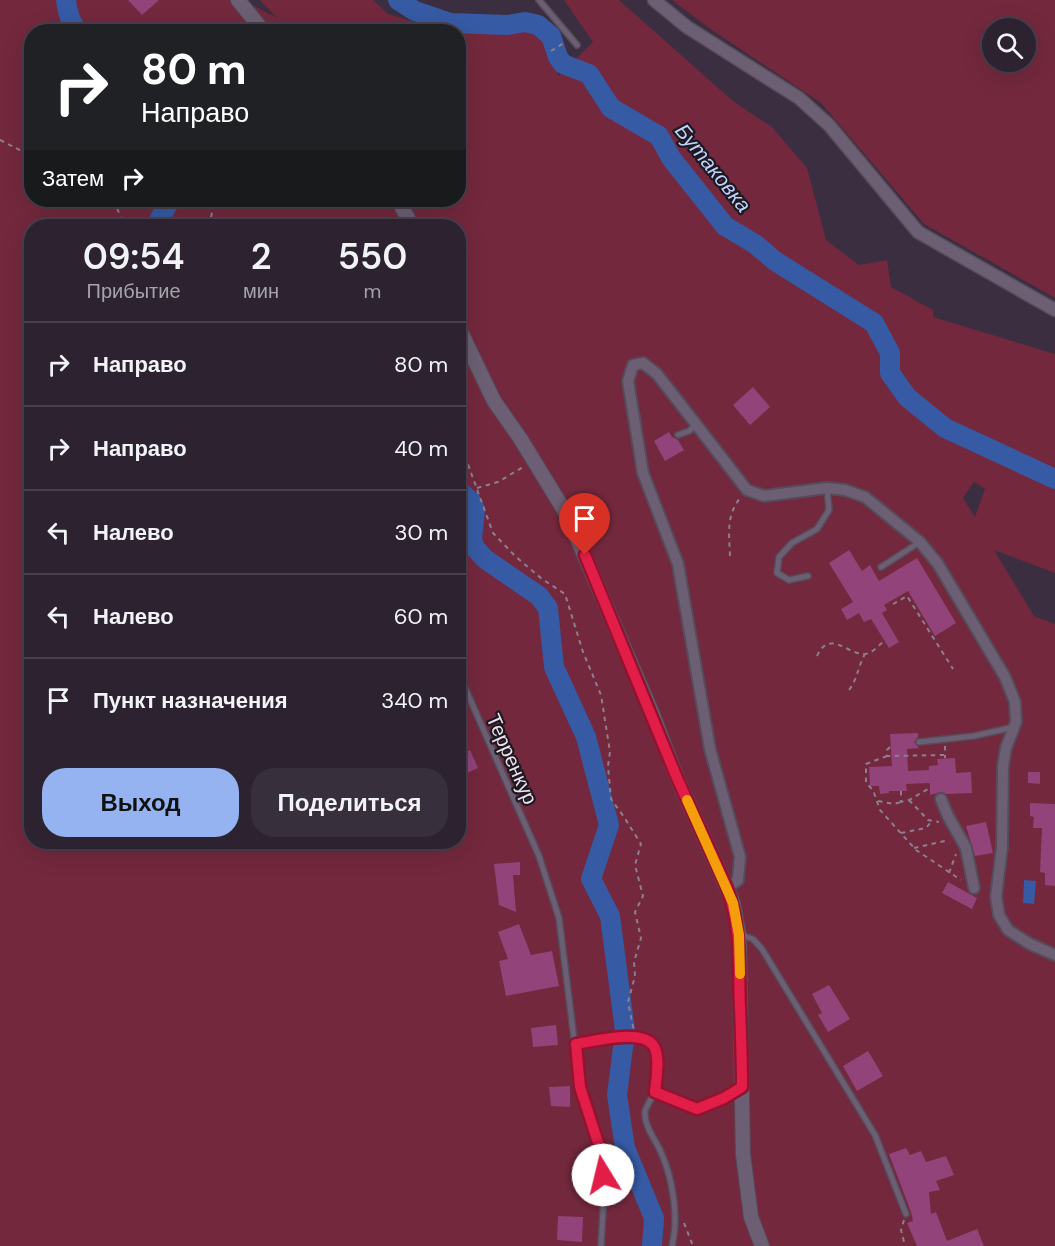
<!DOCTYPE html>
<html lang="ru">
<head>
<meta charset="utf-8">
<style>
  body { margin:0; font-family:"DM Sans",sans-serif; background:#382f3c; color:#f1f3f6; height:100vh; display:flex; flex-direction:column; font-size:22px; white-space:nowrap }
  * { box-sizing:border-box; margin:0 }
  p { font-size:20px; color:#a6a4ab }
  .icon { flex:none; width:33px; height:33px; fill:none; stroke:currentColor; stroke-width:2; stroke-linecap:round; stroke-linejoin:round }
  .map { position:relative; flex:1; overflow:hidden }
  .sheet { position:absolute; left:24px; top:219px; width:442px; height:630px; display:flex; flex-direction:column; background:#2c2230; border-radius:24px; box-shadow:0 6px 24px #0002,0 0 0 2px #483f4c }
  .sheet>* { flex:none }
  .hud { position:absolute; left:24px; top:24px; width:442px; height:183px; border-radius:24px; box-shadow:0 6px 24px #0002,0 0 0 2px #483f4c; background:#202124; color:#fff; overflow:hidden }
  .fabs { position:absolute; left:982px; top:18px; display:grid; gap:12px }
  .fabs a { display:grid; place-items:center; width:54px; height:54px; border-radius:50%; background:#2c2230; box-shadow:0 6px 24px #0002,0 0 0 2px #483f4c; font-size:30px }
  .pin { position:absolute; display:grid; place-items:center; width:51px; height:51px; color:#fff; margin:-62px -26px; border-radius:50% 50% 50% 0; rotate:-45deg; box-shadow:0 0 6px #0007 }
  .pin .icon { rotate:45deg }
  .me { position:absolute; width:66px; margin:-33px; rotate:351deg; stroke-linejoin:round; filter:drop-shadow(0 0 4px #0008) }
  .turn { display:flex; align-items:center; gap:21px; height:126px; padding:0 18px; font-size:27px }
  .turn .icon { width:78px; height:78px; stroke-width:2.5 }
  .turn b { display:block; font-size:42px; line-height:51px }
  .then { display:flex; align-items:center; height:57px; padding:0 18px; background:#0003; gap:12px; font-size:22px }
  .eta { display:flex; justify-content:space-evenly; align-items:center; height:102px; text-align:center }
  .eta b { font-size:36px; font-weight:600; line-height:42px }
  .action { display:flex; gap:12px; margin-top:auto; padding:12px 18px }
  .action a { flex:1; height:69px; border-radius:24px; background:#95b2f1; color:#111; font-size:24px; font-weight:600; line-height:69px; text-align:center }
  .action a+a { background:#382f3c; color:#f1f3f6 }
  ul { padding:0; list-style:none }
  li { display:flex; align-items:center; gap:18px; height:84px; padding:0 18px; border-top:2px solid #483f4c }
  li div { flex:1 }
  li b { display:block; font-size:22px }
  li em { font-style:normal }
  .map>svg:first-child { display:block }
  .green { fill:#73283d; fill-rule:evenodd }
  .water { fill:#365aa4 }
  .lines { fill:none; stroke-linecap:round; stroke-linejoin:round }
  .river { stroke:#365aa4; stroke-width:20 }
  .building { fill:#91437a }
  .service-casing { stroke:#554b5a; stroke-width:8 }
  .minor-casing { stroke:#554b5a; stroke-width:14 }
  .tertiary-casing { stroke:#554b5a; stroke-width:15 }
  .secondary-casing { stroke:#554b5a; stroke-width:16 }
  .path { stroke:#8a808f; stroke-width:2; stroke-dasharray:4.5 4.5; stroke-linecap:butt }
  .service { stroke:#6c5f73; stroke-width:5 }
  .minor { stroke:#6c5f73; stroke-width:10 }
  .tertiary { stroke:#6c5f73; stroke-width:12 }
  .secondary { stroke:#6c5f73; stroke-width:14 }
  .route-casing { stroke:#92132f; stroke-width:15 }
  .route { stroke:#e11d48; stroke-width:10 }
  .slow { stroke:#f59e0b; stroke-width:10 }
  .labels { text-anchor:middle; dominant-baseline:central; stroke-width:4.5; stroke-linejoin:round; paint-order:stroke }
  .street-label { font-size:20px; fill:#eae3ee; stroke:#1e1921 }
  .water-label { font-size:21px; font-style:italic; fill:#bdd3fd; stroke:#1e1921 }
</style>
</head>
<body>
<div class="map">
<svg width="1055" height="1246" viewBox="0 0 1055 1246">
  <rect width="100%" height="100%" fill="#3a2e40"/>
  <!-- green -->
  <g class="green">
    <path d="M0,0H243L277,18L260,0H373L388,14L444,31L502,28L538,30L559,76L593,42L564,0H619L734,102L772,127L807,168L826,240L859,265L887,260L891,287L933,310V317L1055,354V573L994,550L1034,616L1055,624V1246H0ZM32,32H459V200H32ZM32,226H459V842H32ZM974,482L985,489L975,517L963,498Z"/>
    <path d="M672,0H1055V298L924,224L821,103L709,28ZM993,28H1026V62H993Z"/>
  </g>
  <!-- water -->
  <path class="water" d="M1024,880L1036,881L1034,904L1023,903Z"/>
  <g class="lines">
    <!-- river -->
    <g class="river">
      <path d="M66,0C67,12 70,22 78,32"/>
      <path d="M398,0L415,11L450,23L508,25L525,22L538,25L551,36L558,57L563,64L589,74L611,108L659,136L671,158L725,226L755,244L775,261L874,323L890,353V373L907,397L945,428L1055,479"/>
      <path d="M156,226L170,200"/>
      <path d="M459,491L471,501L475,510L472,539L474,547L485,559L539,596L548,608L554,667L586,737L609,825L591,879L610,916L625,1031L617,1095L625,1148L654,1218L652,1246"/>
    </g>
  </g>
  <!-- building -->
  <g class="building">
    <path d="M128,0H159L142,15Z"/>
    <path d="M753,387L770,407L750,425L733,405Z"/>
    <path d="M669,432L672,437L678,440L684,450L665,461L654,441Z"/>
    <path d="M849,550L862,571L870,565L879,581L917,558L956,623L935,636L908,591L884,605L887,610L882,613L899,642L889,648L871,619L864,622L859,613L847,620L841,609L853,602L829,563Z"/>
    <path d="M918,733V737L914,742L919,748L907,749L908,771L929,770V766L938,765L937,759L955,758L956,773L971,772L972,793L946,794L941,792L930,795V783L906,784L907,791H889V793L880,794L879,786H870L869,767L892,766L890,734Z"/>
    <path d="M470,750L478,768L467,773L460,755Z"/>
    <path d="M1028,772H1040V784L1028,783Z"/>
    <path d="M1030,803L1055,804V886L1045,885V873L1040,872L1042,828H1033L1034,817L1030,816Z"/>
    <path d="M986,822L993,853L975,856L966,826Z"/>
    <path d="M520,862V875H513L516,912L499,905L494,864Z"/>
    <path d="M948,882L977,898L972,909L942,893Z"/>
    <path d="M519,924L531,955L552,951L559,986L506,996L499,961L508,959L498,932Z"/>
    <path d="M829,985L850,1019L828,1032L818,1015L822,1013L812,994Z"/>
    <path d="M556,1025L558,1045L533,1047L531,1028Z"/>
    <path d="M868,1051L883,1076L857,1091L843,1066Z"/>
    <path d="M570,1086V1107L551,1106L549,1087Z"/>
    <path d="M906,1148L910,1155L921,1151L926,1162L946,1156L954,1175L936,1181L940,1190L929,1192L931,1214L936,1212L947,1241L977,1229L984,1246H917L907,1223L913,1221L911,1212L889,1154Z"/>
    <path d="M558,1216L583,1217L582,1242L557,1240Z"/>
  </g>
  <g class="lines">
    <!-- service casing -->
    <g class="service-casing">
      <g id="service">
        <path d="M539,0L577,45"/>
        <path d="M678,435L689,431L696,425"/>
        <path d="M881,567L920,542"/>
        <path d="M808,576L789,580L777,573L779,557L792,543L817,529L829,510L827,488"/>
        <path d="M459,674L539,856L559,918L580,1087L603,1158L604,1192L601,1246"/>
        <path d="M919,742L974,736L1014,727"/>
        <path d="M741,935L753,939L762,949L875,1135L906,1214"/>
        <path d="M576,1044C601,1039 630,1031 653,1045C659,1058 659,1081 653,1095C651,1100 646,1106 645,1112C644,1126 655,1139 660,1150C673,1178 679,1217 672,1246"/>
        <path d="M655,1092L697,1109L724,1098L741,1088"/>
      </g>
    </g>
    <!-- minor casing -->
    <g class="minor-casing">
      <g id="minor">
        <path d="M941,799L948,816L966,848L974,888"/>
        <path d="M727,888L738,880L740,857L710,749L678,564L643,473L628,381L633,365L643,363L657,374L747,490L764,496L827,488L845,490L865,497L920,542L938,564L1005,677L1015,702L1016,722L1006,748L1003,766L1002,847L996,897L999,915L1008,930L1030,944L1055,955"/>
      </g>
    </g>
    <!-- tertiary casing -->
    <g class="tertiary-casing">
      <path id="tertiary" d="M654,0L687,27L799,98L829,125L918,232L1055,310"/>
    </g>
    <!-- secondary casing -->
    <g class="secondary-casing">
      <g id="secondary">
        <path d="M238,0L264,32"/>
        <path d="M398,200L412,226"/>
        <path d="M459,328L494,401L520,438L567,515L653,715L677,778L727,888L733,903L739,935L743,1154L751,1217L762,1246"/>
      </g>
    </g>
    <!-- path -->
    <g class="path">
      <path d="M551,51L564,43"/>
      <path d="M0,140L32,156"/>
      <path d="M114,200L124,226"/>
      <path d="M192,226H205"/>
      <path d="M209,226L215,200"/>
      <path d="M459,404L466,414V459L493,533L515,556L542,579L565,594L583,652L601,695L610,752L608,766L611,799L624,817L641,844L635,865L643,896L635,912L641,938L634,962L635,976L628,1002L634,1031"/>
      <path d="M477,488L498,482L523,467"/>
      <path d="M730,556C729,533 726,515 741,497"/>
      <path d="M893,604L907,596L953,669"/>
      <path d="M817,656C829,629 847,654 864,654C872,654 878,646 884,641"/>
      <path d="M849,690C858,678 858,666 865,654"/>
      <path d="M945,746V758"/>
      <path d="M890,747L887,750V756L945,755"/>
      <path d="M887,756L866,764V783L873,790L880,810L916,850L961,880"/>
      <path d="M901,791V802L909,800L930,788"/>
      <path d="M909,800L928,820L939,822"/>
      <path d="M878,801L894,804L901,802"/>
      <path d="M901,833L926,828L932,821"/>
      <path d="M914,848L949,840"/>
      <path d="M949,873L956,854"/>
      <path d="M904,1220L901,1230L905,1246"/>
      <path d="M684,1223L693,1246"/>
    </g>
    <!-- service -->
    <use href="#service" class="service"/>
    <!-- minor -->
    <use href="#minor" class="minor"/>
    <!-- tertiary -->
    <use href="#tertiary" class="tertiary"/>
    <!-- secondary -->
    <use href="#secondary" class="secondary"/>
  </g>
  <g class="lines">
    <!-- route casing -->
    <g class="route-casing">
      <path id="route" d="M585,555L677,778L727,888C742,929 738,965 740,1008C741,1034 742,1061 742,1087L724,1098L697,1109L655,1092C656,1081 661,1054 653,1045C640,1029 594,1041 576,1044L580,1087L603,1158V1175"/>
    </g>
    <!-- route -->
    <use href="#route" class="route"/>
    <!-- slow -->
    <path class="slow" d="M687,800L733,903L739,935L740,974"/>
  </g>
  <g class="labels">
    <!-- street labels -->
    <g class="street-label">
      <text transform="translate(512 759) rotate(66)">Терренкур</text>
    </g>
    <!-- water labels -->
    <g class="water-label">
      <text transform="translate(713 168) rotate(51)">Бутаковка</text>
    </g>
  </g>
</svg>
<div class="fabs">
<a><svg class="icon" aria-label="search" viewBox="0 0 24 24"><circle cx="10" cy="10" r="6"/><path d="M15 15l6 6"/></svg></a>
</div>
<div class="pin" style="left:585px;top:555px;background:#d93025"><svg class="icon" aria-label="arrive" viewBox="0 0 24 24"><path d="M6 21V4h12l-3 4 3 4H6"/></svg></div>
<svg class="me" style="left:603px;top:1175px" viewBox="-20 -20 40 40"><circle r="19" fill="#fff"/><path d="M0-13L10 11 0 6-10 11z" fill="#e11d48"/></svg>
<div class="hud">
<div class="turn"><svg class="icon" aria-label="right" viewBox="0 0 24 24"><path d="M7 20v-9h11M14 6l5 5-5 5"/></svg><div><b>80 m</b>Направо</div></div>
<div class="then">Затем<svg class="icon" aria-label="right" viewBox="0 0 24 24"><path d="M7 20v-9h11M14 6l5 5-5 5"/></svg></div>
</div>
<section class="sheet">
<div class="eta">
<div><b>09:54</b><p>Прибытие</p></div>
<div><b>2</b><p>мин</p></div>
<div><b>550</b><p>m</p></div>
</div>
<ul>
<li><svg class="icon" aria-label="right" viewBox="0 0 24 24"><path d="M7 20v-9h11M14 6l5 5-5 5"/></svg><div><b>Направо</b></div><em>80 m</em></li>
<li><svg class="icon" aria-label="right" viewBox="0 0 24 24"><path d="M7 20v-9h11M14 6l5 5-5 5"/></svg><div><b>Направо</b></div><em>40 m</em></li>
<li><svg class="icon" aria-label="left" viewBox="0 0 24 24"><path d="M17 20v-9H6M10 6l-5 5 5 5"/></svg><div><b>Налево</b></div><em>30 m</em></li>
<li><svg class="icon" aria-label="left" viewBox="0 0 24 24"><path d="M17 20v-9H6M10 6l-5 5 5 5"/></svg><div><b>Налево</b></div><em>60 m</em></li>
<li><svg class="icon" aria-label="arrive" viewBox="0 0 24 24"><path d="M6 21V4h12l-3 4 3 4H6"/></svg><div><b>Пункт назначения</b></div><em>340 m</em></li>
</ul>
<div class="action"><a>Выход</a><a>Поделиться</a></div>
</section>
</div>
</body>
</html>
